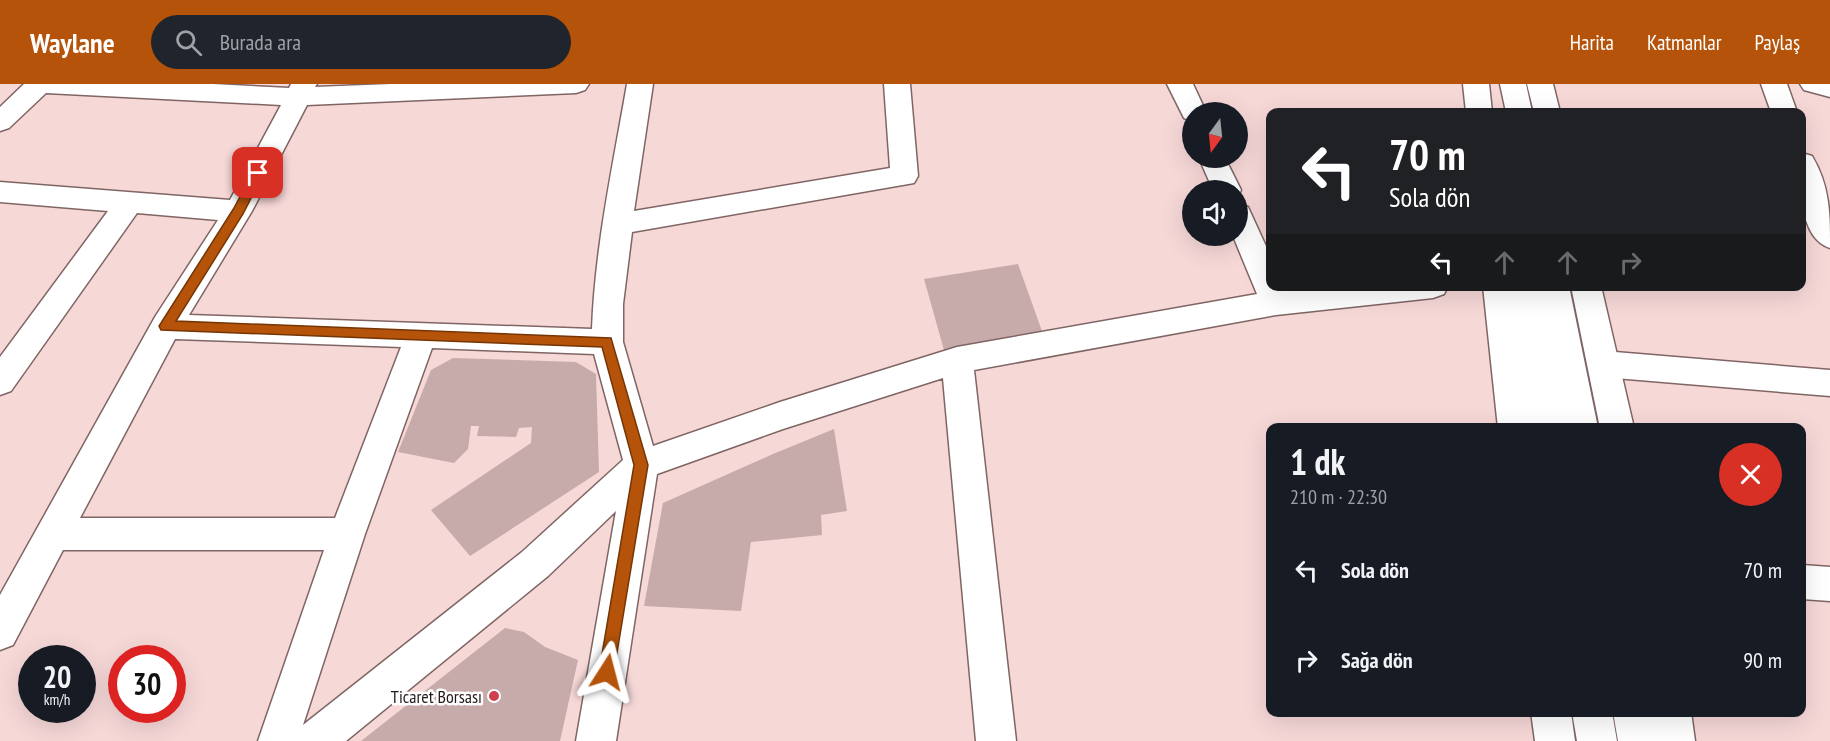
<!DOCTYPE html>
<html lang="tr">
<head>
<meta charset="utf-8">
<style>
  body { margin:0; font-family:"PT Sans Narrow",sans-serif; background:#20242c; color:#f1f3f6; height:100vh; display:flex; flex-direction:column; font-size:22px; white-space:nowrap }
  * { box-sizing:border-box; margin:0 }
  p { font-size:20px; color:#9ea1a6 }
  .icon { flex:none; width:33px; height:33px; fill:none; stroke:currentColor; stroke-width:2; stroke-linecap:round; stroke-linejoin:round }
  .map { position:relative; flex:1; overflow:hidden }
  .sheet { position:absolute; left:1266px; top:339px; width:540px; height:294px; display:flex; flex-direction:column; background:#171b24; border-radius:12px; box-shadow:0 6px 24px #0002 }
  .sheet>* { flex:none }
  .banner { position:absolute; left:1266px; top:24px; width:540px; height:183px; border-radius:12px; box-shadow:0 6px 24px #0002; background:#202124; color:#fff; overflow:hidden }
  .needle { width:39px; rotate:195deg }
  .buttons { position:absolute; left:1182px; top:18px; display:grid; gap:12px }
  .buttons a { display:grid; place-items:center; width:66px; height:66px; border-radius:50%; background:#171b24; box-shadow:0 6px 24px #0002; font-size:30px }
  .speed { position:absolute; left:18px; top:561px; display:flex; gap:12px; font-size:30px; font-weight:700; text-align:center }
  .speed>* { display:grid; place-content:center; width:78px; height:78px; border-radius:50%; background:#171b24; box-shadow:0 6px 24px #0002; line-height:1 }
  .speed small { font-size:15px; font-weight:400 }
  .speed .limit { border:9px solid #d22; background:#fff; color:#111 }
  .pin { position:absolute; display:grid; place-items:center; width:51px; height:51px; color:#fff; margin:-26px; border-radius:12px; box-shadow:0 3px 9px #0006 }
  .me { position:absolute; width:66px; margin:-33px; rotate:9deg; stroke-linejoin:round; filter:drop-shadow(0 0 4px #0008) }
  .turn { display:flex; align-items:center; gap:21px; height:126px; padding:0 24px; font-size:27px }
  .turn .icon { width:78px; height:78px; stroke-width:2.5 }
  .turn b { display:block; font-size:42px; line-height:51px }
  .lanes { display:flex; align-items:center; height:57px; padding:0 24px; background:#0003; justify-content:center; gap:30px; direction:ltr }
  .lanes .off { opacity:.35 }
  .round { display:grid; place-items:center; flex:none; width:63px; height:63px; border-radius:32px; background:#20242c }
  .headline { display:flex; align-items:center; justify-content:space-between; height:102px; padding:0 24px }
  h1 { font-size:36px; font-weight:700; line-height:45px }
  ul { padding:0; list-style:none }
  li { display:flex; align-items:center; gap:18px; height:90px; padding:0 24px }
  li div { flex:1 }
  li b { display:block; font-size:22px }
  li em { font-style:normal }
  header { display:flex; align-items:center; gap:36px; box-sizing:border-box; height:84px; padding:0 30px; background:#b45309; color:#fff }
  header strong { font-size:28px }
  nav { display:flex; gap:33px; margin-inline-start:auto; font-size:21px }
  .search { width:420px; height:54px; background:#20242c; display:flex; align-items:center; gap:15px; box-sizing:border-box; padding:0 21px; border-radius:33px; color:#9ea1a6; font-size:22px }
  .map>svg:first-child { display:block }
  .building { fill:#c7aaaa }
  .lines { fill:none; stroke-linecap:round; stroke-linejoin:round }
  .minor-casing { stroke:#7f6564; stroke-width:3 }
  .secondary-casing { stroke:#7f6564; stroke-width:3 }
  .minor { fill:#fff; fill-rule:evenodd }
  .secondary { fill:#fff; fill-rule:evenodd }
  .route { fill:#b45309; stroke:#753606; stroke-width:1.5 }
  .poi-dot { fill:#cf3f4f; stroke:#fff; stroke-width:2 }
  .labels { text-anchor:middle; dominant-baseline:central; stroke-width:5; stroke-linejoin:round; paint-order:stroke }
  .poi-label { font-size:18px; fill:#261b1b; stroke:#fff; text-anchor:end }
</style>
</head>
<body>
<header>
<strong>Waylane</strong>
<div class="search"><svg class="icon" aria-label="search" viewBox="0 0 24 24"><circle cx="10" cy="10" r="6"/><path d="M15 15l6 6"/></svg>Burada ara</div>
<nav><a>Harita</a><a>Katmanlar</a><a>Paylaş</a></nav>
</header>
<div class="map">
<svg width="1830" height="657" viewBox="0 0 1830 657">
  <rect width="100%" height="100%" fill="#f6d8d7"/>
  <!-- building -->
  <g class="building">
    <path d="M1018,180L1043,250L944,266L924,195Z"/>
    <path d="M453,274L576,278L596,290L599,388L470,472L431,426L531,359L532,343L519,344L516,353L477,352L479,342H471L468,365L454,379L398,368L431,286Z"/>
    <path d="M834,345L847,427L821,431L822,451L751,458L741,527L644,522L663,419L773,370Z"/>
    <path d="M505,544L524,548L545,563L578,576L560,657H361Z"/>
  </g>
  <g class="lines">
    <!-- minor casing -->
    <g class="minor-casing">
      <g id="minor">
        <path d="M24,0H213L289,4L291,0H317L315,3L391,0H589L585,6L576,9L307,21L252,127L189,231L592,245C595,163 613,81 627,0H653L634,127L890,84L884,0H910L918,92L914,99L632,148L623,220V258L653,362L780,318L957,263L1257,210L1233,152H1238V120L1248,123L1270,171V202H1284L1286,206L1319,202H1448L1444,210L1433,214L1276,231L974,286L1016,657H976L943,294L783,345L657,390L616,657H576L616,427L548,492L346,657H258L324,466H63L13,561L0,566V511L155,233L218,136L137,129L11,307L0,311V273L108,127L0,118V98L230,116L281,21L46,9L9,44L0,47V23ZM175,255L401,263L335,434H80ZM432,264L594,270L623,376L522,468L303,641L365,450Z"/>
        <path d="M1167,0H1193L1206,28H1192V37L1184,34Z"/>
        <path d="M1761,0H1787L1797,28H1771Z"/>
        <path d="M1800,0H1830V13L1804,6Z"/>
        <path d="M1802,69L1812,72C1830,102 1830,130 1830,164C1798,154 1799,97 1802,69Z"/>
        <path d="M1199,74H1225L1241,106L1238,112V106H1213Z"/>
        <path d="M1603,267L1830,286V312L1603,293L1592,289L1587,280L1592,271Z"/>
        <path d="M1802,481L1830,483V517L1802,515Z"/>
      </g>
    </g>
    <!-- secondary casing -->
    <g class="secondary-casing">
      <g id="secondary">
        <path d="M1463,0H1489L1492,28H1466Z"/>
        <path d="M1500,0H1526L1532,28H1506Z"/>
        <path d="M1527,0H1553L1560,28H1534Z"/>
        <path d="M1483,202H1569L1598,344H1498Z"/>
        <path d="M1571,202H1601L1634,344H1600Z"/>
        <path d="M1531,628H1571L1575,657H1535Z"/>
        <path d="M1572,628H1612L1617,657H1577Z"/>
        <path d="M1613,628H1691L1695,657H1618Z"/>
      </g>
    </g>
    <!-- minor -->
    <use href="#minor" class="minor"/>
    <!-- secondary -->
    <use href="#secondary" class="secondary"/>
  </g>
  <!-- route -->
  <path class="route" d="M258,85L264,89L243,130L176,237L611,254L648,381L613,593L607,596L601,593L599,588L634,381L602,263L161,246L159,242L161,239L234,124L254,86Z"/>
  <!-- markers -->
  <circle class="poi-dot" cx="494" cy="612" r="6"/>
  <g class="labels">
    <!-- poi labels -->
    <g class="poi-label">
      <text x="482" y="612">Ticaret Borsası</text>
    </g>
  </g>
</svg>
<div class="buttons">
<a><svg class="needle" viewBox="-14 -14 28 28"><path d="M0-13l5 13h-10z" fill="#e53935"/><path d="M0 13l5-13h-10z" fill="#9ea1a6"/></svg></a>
<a><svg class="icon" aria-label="sound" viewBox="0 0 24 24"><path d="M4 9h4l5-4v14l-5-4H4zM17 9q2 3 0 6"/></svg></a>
</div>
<div class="speed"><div>20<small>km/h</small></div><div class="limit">30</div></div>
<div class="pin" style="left:258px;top:89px;background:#d93025"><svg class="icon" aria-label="arrive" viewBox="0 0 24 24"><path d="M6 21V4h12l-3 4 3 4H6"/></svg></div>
<svg class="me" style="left:607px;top:588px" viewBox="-20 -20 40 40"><path d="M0-17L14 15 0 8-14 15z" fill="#b45309" stroke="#fff" stroke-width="4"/></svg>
<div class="banner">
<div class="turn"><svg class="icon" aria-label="left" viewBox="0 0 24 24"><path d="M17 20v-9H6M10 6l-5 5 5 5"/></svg><div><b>70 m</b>Sola dön</div></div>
<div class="lanes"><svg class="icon" aria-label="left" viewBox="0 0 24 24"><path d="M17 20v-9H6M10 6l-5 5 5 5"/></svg><svg class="icon off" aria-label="ahead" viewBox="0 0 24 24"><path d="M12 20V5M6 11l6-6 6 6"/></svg><svg class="icon off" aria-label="ahead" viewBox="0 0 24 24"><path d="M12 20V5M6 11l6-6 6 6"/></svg><svg class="icon off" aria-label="right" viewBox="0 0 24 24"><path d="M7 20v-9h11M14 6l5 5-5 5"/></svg></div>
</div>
<section class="sheet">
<div class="headline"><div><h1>1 dk</h1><p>210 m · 22:30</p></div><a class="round" style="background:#d93025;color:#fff"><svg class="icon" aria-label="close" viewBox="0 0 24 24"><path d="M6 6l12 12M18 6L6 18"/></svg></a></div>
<ul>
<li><svg class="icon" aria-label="left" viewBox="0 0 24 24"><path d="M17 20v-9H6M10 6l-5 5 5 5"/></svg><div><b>Sola dön</b></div><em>70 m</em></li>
<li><svg class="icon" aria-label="right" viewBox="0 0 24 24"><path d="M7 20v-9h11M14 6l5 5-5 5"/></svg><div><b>Sağa dön</b></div><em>90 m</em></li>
</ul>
</section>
</div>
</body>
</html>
